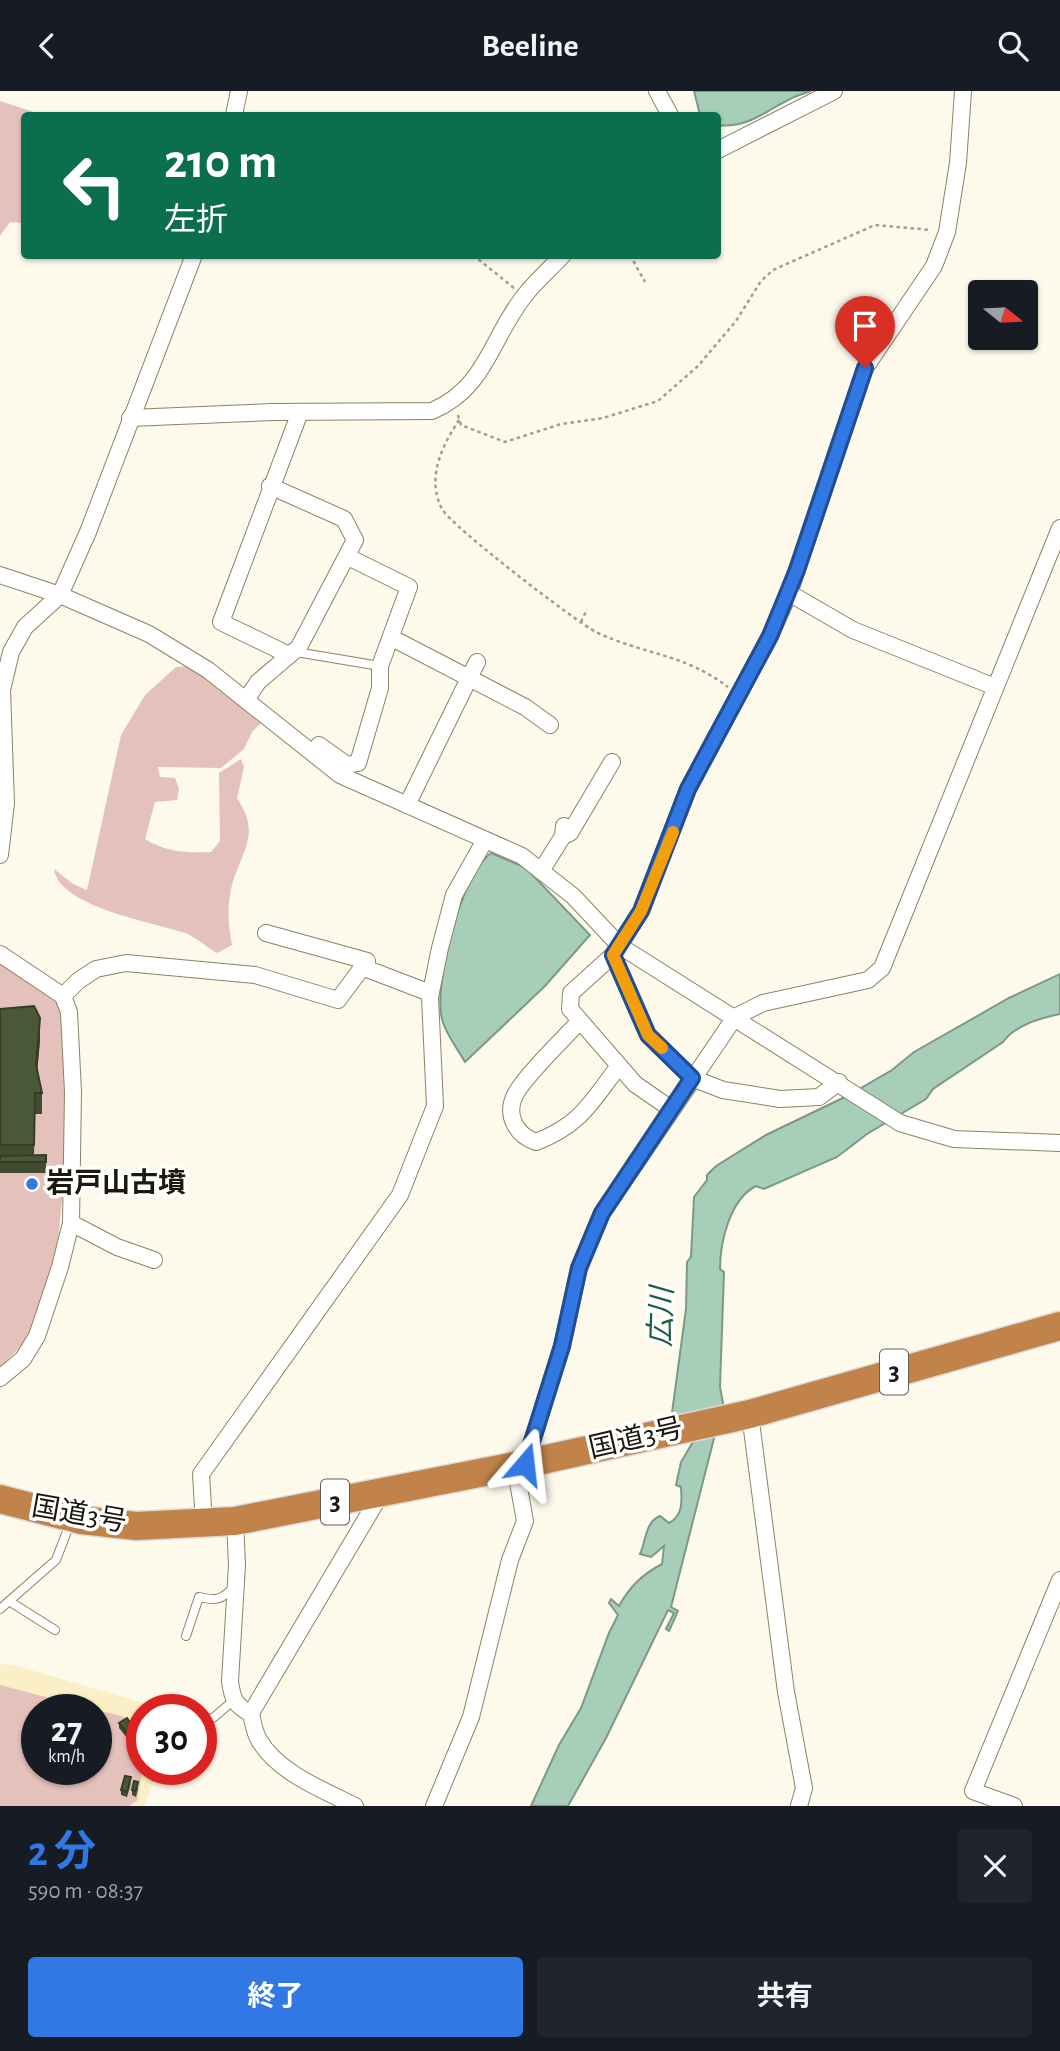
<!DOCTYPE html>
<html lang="ja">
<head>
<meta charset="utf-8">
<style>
  body { margin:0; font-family:"Alegreya Sans","Noto Sans JP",sans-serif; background:#20242c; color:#f1f3f6; height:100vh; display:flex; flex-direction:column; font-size:26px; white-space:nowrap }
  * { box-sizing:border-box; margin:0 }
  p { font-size:23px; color:#9ea1a6 }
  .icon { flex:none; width:38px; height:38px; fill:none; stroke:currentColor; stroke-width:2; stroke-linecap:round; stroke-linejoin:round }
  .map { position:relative; height:1715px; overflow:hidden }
  .drawer { display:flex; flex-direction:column; background:#171b24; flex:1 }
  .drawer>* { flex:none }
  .top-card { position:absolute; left:21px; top:21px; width:700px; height:147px; border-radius:7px; box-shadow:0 2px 5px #0004; background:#0b6e4f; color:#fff; overflow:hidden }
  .needle { width:46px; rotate:108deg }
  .controls { position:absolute; left:968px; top:189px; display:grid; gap:14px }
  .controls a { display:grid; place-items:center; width:70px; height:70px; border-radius:7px; background:#171b24; box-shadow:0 2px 5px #0004; font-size:35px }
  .speed { position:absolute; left:21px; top:1603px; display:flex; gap:14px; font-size:35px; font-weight:700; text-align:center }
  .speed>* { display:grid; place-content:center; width:91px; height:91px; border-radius:50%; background:#171b24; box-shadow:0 2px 5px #0004; line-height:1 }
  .speed small { font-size:18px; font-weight:400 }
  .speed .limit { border:10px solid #d22; background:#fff; color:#111 }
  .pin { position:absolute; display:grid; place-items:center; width:60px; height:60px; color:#fff; margin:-72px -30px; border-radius:50% 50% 50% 0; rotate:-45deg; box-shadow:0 0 7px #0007 }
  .pin .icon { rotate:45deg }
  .me { position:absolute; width:77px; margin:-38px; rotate:17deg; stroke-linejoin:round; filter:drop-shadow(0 0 5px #0008) }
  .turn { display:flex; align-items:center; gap:24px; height:147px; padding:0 28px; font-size:32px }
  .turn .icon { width:91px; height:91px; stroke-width:2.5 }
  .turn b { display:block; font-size:49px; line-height:60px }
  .round { display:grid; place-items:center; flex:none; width:74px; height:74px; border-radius:7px; background:#20242c }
  .overview { display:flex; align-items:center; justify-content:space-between; height:119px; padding:0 28px }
  h1 { font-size:42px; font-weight:700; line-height:52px; color:#3278e5 }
  .action { display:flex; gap:14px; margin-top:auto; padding:14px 28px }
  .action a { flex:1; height:80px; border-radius:7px; background:#3278e5; color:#fff; font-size:28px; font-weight:700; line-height:80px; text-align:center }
  .action a+a { background:#20242c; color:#f1f3f6 }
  header { display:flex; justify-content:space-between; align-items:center; height:91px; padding:0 28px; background:#171b24; font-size:32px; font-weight:700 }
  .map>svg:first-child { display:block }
  .built { fill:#fbf0c5; fill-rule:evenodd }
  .green { fill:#e5c1bb }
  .water { fill:#a6ceb8; stroke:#7d9884; stroke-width:2 }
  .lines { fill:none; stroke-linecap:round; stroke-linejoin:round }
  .lane-casing { stroke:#8b8363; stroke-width:10 }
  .street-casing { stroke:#8b8363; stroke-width:18 }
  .highway-casing { stroke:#dbdad8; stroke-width:31 }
  .path { stroke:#a09d8f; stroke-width:2.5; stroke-dasharray:3.5 3.5; stroke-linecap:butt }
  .lane { stroke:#fff; stroke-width:8 }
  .street { stroke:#fff; stroke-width:16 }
  .highway { stroke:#c18349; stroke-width:28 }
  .wall { fill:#404c30 }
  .shaded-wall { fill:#343e27 }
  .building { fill:#4a5838; stroke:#343e27; stroke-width:2 }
  .route-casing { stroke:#204e95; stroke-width:18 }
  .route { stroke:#3278e5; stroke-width:12 }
  .slow { stroke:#f59e0b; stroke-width:12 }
  .poi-dot { fill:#3278e5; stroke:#fff; stroke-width:2.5 }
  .labels { text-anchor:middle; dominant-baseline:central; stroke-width:7; stroke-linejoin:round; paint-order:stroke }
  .shield { fill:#fff; stroke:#605e55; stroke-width:2 }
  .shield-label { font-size:26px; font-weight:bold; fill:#1c190c }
  .poi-label { font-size:28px; font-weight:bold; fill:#1c190c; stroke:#fff; text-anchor:start }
  .street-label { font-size:28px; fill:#1c190c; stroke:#fff }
  .water-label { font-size:30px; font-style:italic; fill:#1c5e41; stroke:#fff }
</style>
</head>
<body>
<header><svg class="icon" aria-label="back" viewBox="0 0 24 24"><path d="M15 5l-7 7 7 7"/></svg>Beeline<svg class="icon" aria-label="search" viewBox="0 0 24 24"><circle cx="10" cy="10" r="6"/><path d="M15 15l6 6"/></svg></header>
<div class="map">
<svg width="1060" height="1715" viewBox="0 0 1060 1715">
  <rect width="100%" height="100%" fill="#fdfaec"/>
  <!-- built -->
  <path class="built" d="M0,1573L14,1574L157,1616V1619H142V1678H158L144,1715H0ZM37,1619H96V1678H37Z"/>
  <!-- green -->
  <g class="green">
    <path d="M0,10L43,24H24V132L10,131L0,145Z"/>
    <path d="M191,575L264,629L252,641L244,658L221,677L158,676L160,686L175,687L179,698L177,709L155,711L145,748C166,761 186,762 211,761L220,750L219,682L241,668L244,676L237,707C265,748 235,765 230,805C227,821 229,838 232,854L217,862C206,856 196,846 185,842C153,831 59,816 54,778L73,793L87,799L121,644L145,604L176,576Z"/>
    <path d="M0,870L57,908L63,920L67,1056L57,1162L27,1250L0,1276Z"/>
    <path d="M0,1594L95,1619H37V1678H96V1619C106,1622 120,1623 128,1628C153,1643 141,1687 137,1710L129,1715H0Z"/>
  </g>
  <!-- water -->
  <g class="water">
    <path d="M694,0H811C804,3 797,4 790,8C766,20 746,38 718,34V24H700Z"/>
    <path d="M491,762L526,777L590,844L545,895L465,971C457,957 443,939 441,923C436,887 461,783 491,762Z"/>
    <path d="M1060,883V923C1040,927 1015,934 1003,951L933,998L926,1008L867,1043L837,1066L764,1098L756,1095C730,1108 720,1151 720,1178L724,1181L720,1296L723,1312L671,1516L678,1520L669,1540L666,1538L674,1522L668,1519L606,1647L568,1715H531L559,1654L581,1617L609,1542L618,1524L609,1512L611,1508L619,1515C630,1495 643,1483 662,1473L664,1455L651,1466L640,1463C646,1450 645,1431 660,1425L669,1432C683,1425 682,1410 681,1396L676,1394L681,1371L694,1349L672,1322L686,1218L687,1171L691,1166L694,1106L707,1089V1084L716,1075L766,1044L847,1005L892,979L914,961L1009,907Z"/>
  </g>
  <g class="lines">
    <!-- lane casing -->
    <g class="lane-casing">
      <g id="lane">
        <path d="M296,561L380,575"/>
        <path d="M9,1510L55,1539"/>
        <path d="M0,1518L56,1469L71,1430"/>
        <path d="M186,1545L199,1506C216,1510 221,1509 233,1497"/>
        <path d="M163,1612L179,1619"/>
        <path d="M201,1628L213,1627L234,1609"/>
      </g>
    </g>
    <!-- street casing -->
    <g class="street-casing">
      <g id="street">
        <path d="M657,0L670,24"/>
        <path d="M234,24L239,0"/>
        <path d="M718,59L834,0"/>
        <path d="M130,327L272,321L432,320C487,296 490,248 525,204C536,190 551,177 563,164"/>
        <path d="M0,484L60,504L149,543L208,579L340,684L522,765L573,805L620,855L900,1032L954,1048L1060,1052"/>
        <path d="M789,502L853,539L995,596"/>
        <path d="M392,547L525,616L550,634"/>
        <path d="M289,564L221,531L300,321"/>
        <path d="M246,609L258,591L299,556L355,449L344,428L270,395"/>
        <path d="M319,654L347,674L358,672L380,597V575L409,496L348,466"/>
        <path d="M407,714L477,571"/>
        <path d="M563,745L570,742L612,671"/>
        <path d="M0,764L6,712L2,599L11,561L25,536L60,504L88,441L194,164"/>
        <path d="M541,780L563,745L564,735"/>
        <path d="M0,863L63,905L69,921L73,1001L71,1132L60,1176L37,1245L23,1268L0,1287"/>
        <path d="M613,864L648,944L692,987L723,999L780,1008L819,1006L839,991"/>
        <path d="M362,876L430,902"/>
        <path d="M63,905L78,890L96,878L126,872L255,884L338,909L367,870L266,842"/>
        <path d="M580,930C565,946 523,987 515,1004C505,1024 516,1044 536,1051C581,1034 591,1011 619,975"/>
        <path d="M671,1018L635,993L570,918L571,902L613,864L641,820L688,698L770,545L789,502L865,277L934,175L947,141L958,72L963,0"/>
        <path d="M71,1132L117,1156L154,1169"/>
        <path d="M750,1323L786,1601L804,1697L799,1715"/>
        <path d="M525,1373L562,1255L579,1177L602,1122L735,926L763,912L868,889L882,877L1060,437"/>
        <path d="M235,1430L237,1474L230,1590C232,1606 235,1616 251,1622"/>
        <path d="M204,1433L201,1383L400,1104L435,1015L430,906L440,857L454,804L485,749"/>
        <path d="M355,1715C323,1699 277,1681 259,1649C254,1641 253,1631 251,1622L382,1401"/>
        <path d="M434,1715L471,1626L510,1469L525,1430L515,1375"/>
        <path d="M1014,1715L973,1700L1060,1489"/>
      </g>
    </g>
    <!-- highway casing -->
    <g class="highway-casing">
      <path id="highway" d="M0,1408L81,1429L136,1435L235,1430L515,1375L750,1323L1060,1235"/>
    </g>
    <!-- path -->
    <g class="path">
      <path d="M473,164L514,197"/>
      <path d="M630,164L645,191"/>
      <path d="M458,324L461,334L505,351L561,333L603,327L658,310L698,275L736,230L761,190L773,179L875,134L931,139"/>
      <path d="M459,329C442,355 426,387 442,418C450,434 576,531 596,541C644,564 683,562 728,596"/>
      <path d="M581,531L587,518"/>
    </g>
    <!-- lane -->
    <use href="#lane" class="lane"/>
    <!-- street -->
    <use href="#street" class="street"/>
    <!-- highway -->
    <use href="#highway" class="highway"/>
  </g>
  <!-- wall -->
  <g class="wall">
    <path d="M0,918L40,949L37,980L42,1002V1023H35L34,1065L46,1064V1082H0Z"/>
    <path d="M119,1632L142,1646V1653L137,1657L131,1648V1644L127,1647L119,1637Z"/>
    <path d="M131,1692L127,1706L121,1704V1699Z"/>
    <path d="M138,1697L136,1706L132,1704V1699Z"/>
  </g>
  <!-- shaded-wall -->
  <g class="shaded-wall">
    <path d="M40,927V949L36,995V974Z"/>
    <path d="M134,1637V1642L127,1647V1642Z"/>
    <path d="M142,1648V1653L137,1657V1651Z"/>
  </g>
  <!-- building -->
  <g class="building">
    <path d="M34,915L40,927L36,974L42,1002H35L34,1054H0V918Z"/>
    <path d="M46,1064V1071H0V1065Z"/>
    <path d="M69,1616L77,1618V1619H69Z"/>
    <path d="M127,1627L134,1637L127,1642L119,1632Z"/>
    <path d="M137,1638L142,1646V1648L137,1651L131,1643Z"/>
    <path d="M125,1685L131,1686L127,1701L121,1699Z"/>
    <path d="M134,1690L138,1691L136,1700L132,1699Z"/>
  </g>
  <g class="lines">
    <!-- route casing -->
    <g class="route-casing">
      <path id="route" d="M525,1373L562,1255L579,1177L602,1122L692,987L648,944L613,864L641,820L688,698L770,545L797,479L865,277"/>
    </g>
    <!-- route -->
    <use href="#route" class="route"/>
    <!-- slow -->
    <path class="slow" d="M662,957L648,944L613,864L641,820L673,741"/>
  </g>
  <!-- markers -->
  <circle class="poi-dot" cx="32" cy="1093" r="7"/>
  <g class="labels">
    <!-- shield labels -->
    <g class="shield">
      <rect x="880" y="1258.5" width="28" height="45" rx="5"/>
      <rect x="321" y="1388.5" width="28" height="45" rx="5"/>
    </g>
    <g class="shield-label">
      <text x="894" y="1281">3</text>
      <text x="335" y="1411">3</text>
    </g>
    <!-- poi labels -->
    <g class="poi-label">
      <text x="46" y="1093">岩戸山古墳</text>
    </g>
    <!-- street labels -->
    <g class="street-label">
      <text transform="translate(636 1348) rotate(-13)">国道3号</text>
      <text transform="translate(79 1424) rotate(10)">国道3号</text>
    </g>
    <!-- water labels -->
    <g class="water-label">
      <text transform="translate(662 1226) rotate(-88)">広川</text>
    </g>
  </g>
</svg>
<div class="controls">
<a><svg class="needle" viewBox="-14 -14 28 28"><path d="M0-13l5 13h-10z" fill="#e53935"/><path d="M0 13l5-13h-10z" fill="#9ea1a6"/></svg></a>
</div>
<div class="speed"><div>27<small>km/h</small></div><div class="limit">30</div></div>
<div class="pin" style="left:865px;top:277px;background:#d93025"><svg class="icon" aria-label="arrive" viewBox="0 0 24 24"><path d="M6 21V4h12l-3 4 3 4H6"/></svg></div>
<svg class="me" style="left:525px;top:1373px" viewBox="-20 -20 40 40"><path d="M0-17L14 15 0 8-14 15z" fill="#3278e5" stroke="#fff" stroke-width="4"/></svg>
<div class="top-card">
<div class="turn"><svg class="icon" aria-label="left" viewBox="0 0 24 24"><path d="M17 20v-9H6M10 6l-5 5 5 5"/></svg><div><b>210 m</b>左折</div></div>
</div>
</div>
<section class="drawer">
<div class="overview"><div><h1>2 分</h1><p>590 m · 08:37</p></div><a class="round"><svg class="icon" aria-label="close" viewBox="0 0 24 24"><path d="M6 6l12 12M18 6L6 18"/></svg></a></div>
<div class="action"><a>終了</a><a>共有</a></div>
</section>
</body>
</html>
